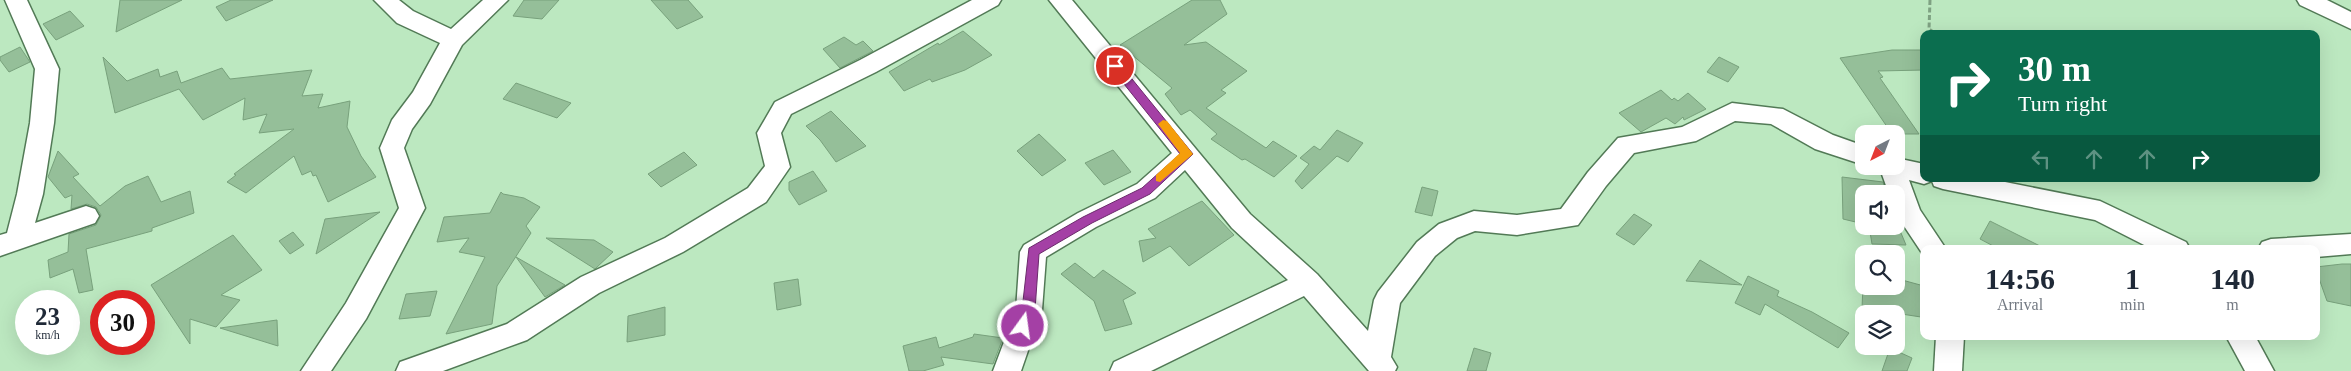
<!DOCTYPE html>
<html lang="en">
<head>
<meta charset="utf-8">
<style>
  body { margin:0; font-family:"Times New Roman",serif; background:#f2f2f3; color:#1f2937; height:100vh; display:flex; flex-direction:column; font-size:19px; white-space:nowrap }
  * { box-sizing:border-box; margin:0 }
  p { font-size:16px; color:#747a83 }
  .icon { flex:none; width:28px; height:28px; fill:none; stroke:currentColor; stroke-width:2; stroke-linecap:round; stroke-linejoin:round }
  .map { position:relative; flex:1; overflow:hidden }
  .side { position:absolute; left:1920px; top:245px; width:400px; height:95px; display:flex; flex-direction:column; background:#fff; border-radius:10px; box-shadow:0 5px 20px #0002 }
  .side>* { flex:none }
  .hud { position:absolute; left:1920px; top:30px; width:400px; height:152px; border-radius:10px; box-shadow:0 5px 20px #0002; background:#0b6e4f; color:#fff; overflow:hidden }
  .needle { width:32px; rotate:222deg }
  .controls { position:absolute; left:1855px; top:125px; display:grid; gap:10px }
  .controls a { display:grid; place-items:center; width:50px; height:50px; border-radius:10px; background:#fff; box-shadow:0 5px 20px #0002; font-size:25px }
  .speed { position:absolute; left:15px; top:290px; display:flex; gap:10px; font-size:25px; font-weight:700; text-align:center }
  .speed>* { display:grid; place-content:center; width:65px; height:65px; border-radius:50%; background:#fff; box-shadow:0 5px 20px #0002; line-height:1 }
  .speed small { font-size:12px; font-weight:400 }
  .speed .limit { border:8px solid #d22; background:#fff; color:#111 }
  .pin { position:absolute; display:grid; place-items:center; width:42px; height:42px; color:#fff; margin:-21px; border:2px solid #fff; border-radius:50%; box-shadow:0 1px 5px #0007 }
  .me { position:absolute; width:55px; margin:-28px; rotate:14deg; stroke-linejoin:round; filter:drop-shadow(0 0 4px #0008) }
  .turn { display:flex; align-items:center; gap:18px; height:105px; padding:0 15px; font-size:22px }
  .turn .icon { width:65px; height:65px; stroke-width:2.5 }
  .turn b { display:block; font-size:35px; line-height:42px }
  .lanes { display:flex; align-items:center; height:48px; padding:0 15px; background:#0003; justify-content:center; gap:25px; direction:ltr }
  .lanes .off { opacity:.35 }
  .eta { display:flex; justify-content:space-evenly; align-items:center; height:85px; text-align:center }
  .eta b { font-size:30px; font-weight:700; line-height:35px }
  .map>svg:first-child { display:block }
  .building { fill:#95bf99; stroke:#78a17c }
  .lines { fill:none; stroke-linecap:round; stroke-linejoin:round }
  .street-casing { stroke:#527a56; stroke-width:3 }
  .path { stroke:#7ea182; stroke-width:3; stroke-dasharray:5 2.5; stroke-linecap:butt }
  .street { fill:#fff; fill-rule:evenodd }
  .route { fill:#a440a5; stroke:#6b2a6b }
  .slow { fill:#f59e0b }
</style>
</head>
<body>
<div class="map">
<svg width="2351" height="371" viewBox="0 0 2351 371">
  <rect width="100%" height="100%" fill="#bce8c0"/>
  <!-- building -->
  <g class="building">
    <path d="M120,0H182L116,32Z"/>
    <path d="M231,0H273L226,21L216,7Z"/>
    <path d="M524,0H559L542,19L513,16Z"/>
    <path d="M651,0H688L703,17L677,29Z"/>
    <path d="M1192,0H1220L1227,14L1184,45L1206,42L1247,71L1221,90L1226,93L1206,108L1266,148L1273,141L1297,156L1274,177L1245,159L1242,160L1211,139L1217,134L1190,110L1181,115L1165,94L1172,88L1120,45Z"/>
    <path d="M70,11L84,26L56,40L43,24Z"/>
    <path d="M963,31L992,55L965,70L932,82L930,79L904,91L889,72L938,43L939,45Z"/>
    <path d="M844,37L856,45L863,41L873,51L840,68L823,49Z"/>
    <path d="M20,47L30,62L9,72L0,60V57Z"/>
    <path d="M1892,50H1924V70L1878,71L1883,77L1880,78L1919,134H1892L1840,58Z"/>
    <path d="M103,57L127,81L158,69L160,77L177,71L181,83L222,68L230,79L312,70L302,96L323,94L318,108L350,101L347,127L361,156L376,177L328,202L316,175L313,176L311,171L302,175L294,156L246,193L227,182L236,175L234,174L294,129L259,133L267,114L243,120L245,98L203,120L179,89L115,113Z"/>
    <path d="M1719,57L1739,67L1728,82L1707,72Z"/>
    <path d="M516,83L571,103L557,118L503,99Z"/>
    <path d="M1661,90L1672,100L1674,98L1678,101L1688,93L1706,109L1684,120L1683,117L1675,124L1666,118L1641,132L1619,113Z"/>
    <path d="M831,111L866,146L836,162L820,140L806,126Z"/>
    <path d="M1337,130L1363,143L1348,162L1337,156L1302,189L1295,181L1309,164L1300,158L1314,146L1320,150Z"/>
    <path d="M1039,134L1066,160L1042,176L1017,151Z"/>
    <path d="M1113,150L1131,172L1104,185L1085,163Z"/>
    <path d="M58,151L79,174L73,177L100,206L125,186L148,176L161,202L190,191L194,213L152,228V231L86,249L93,290L79,293L73,269L50,278L48,260L68,252L69,234L96,225L101,215L96,207L87,204L71,209L72,195L65,198L48,177Z"/>
    <path d="M684,152L697,165L661,187L648,174Z"/>
    <path d="M813,171L827,191L799,205L789,190V182Z"/>
    <path d="M1842,177L1883,182L1886,194H1864V224L1843,219Z"/>
    <path d="M1422,187L1438,191L1432,216L1415,212Z"/>
    <path d="M501,192L503,194L524,198L540,207L526,226L531,233L497,286L492,324L446,334L485,257L459,252L469,238L437,242L444,217L490,213Z"/>
    <path d="M1202,201L1234,235L1189,266L1170,246L1143,262L1139,241L1156,238L1148,229Z"/>
    <path d="M380,212L316,254L325,219Z"/>
    <path d="M1634,214L1652,225L1634,245L1616,234Z"/>
    <path d="M1896,221L1906,245L1872,244L1869,226H1896Z"/>
    <path d="M1990,221L2046,249H1999L1980,239Z"/>
    <path d="M293,232L304,245L290,254L279,241Z"/>
    <path d="M233,235L262,270L221,295L240,300L216,327L190,319V344L151,285Z"/>
    <path d="M546,238L594,240L613,252L595,269Z"/>
    <path d="M516,257L565,285L545,297Z"/>
    <path d="M1700,260L1742,285L1686,281Z"/>
    <path d="M1075,263L1094,278L1103,270L1136,293L1123,300L1132,324L1105,331L1094,301L1061,274Z"/>
    <path d="M2342,264H2351V306L2327,301L2316,270V267Z"/>
    <path d="M1748,276L1779,291L1777,296L1812,312L1849,333L1838,348L1765,304L1760,315L1735,303Z"/>
    <path d="M798,279L801,305L777,310L774,283Z"/>
    <path d="M1902,280L1924,286V311L1922,310L1921,317L1862,308L1863,286H1902Z"/>
    <path d="M437,291L430,316L399,319L406,294Z"/>
    <path d="M665,307V335L627,342L628,316Z"/>
    <path d="M277,320L278,346L220,328Z"/>
    <path d="M974,334L1003,338L993,364L941,357L944,365L923,371H909L903,346L936,337L939,348L973,337Z"/>
    <path d="M1474,348L1491,353L1486,371H1467Z"/>
    <path d="M1890,348L1912,358L1907,371H1882Z"/>
  </g>
  <g class="lines">
    <!-- street casing -->
    <g class="street-casing">
      <g id="street">
        <path d="M5,0H27L59,69L54,123L43,194L35,223L86,206L95,209L99,216L95,223L0,256V235L7,233L17,194L30,123L35,69Z"/>
        <path d="M374,0H399L413,11L451,29L483,0H508L462,45L430,104L412,129L404,148L425,208L366,319L331,371H301L346,303L399,208L380,148L392,120L413,92L440,43L397,23Z"/>
        <path d="M972,0H1001L998,5L876,72L791,114L781,133L790,167L766,202L683,252L599,293L527,340L443,371H396L400,362L507,324L581,277L665,238L748,188L765,166L757,133L775,102L860,60Z"/>
        <path d="M1049,0H1072L1250,214L1317,274L1368,331L1374,300L1378,292L1417,242L1439,224L1474,211L1517,215L1561,209L1588,172L1618,138L1682,127L1732,103L1783,109L1833,135L1864,146V165L1815,149L1771,124L1735,121L1696,141L1634,153L1606,186L1578,225L1517,235L1475,231L1457,238L1435,256L1400,303L1391,357L1397,367L1395,371H1369L1304,296L1151,371H1110L1114,362L1288,280L1232,228L1185,170L1155,198L1096,227L1046,257L1042,310L1021,371H993L1016,310L1020,252L1024,245L1078,213L1137,184L1172,153Z"/>
        <path d="M2297,0H2327L2351,12V29L2300,5Z"/>
        <path d="M1896,158L1924,164V179H1990L2100,201L2186,242L2190,249H2152L2095,220L1943,189L1934,186L1932,181L1924,184L1909,180L1920,210L1946,249H1924V256L1896,214V194H1889L1879,166H1896Z"/>
        <path d="M2351,234V254L2316,257V249H2258L2262,242L2271,239Z"/>
        <path d="M1936,336H1964L1962,371H1934Z"/>
        <path d="M2226,336H2255L2274,371H2245Z"/>
      </g>
    </g>
    <!-- path -->
    <path class="path" d="M1930,0L1929,29L1936,34"/>
    <!-- street -->
    <use href="#street" class="street"/>
  </g>
  <!-- route -->
  <path class="route" d="M1115,62L1119,63L1193,154L1150,194L1092,223L1039,254L1035,310L1027,329H1019L1017,326L1022,310L1029,248L1083,217L1142,188L1180,154L1112,69L1110,66Z"/>
  <!-- slow -->
  <path class="slow" d="M1163,120L1167,121L1193,154L1160,182L1156,181V175L1180,153L1158,124Z"/>
</svg>
<div class="controls">
<a><svg class="needle" viewBox="-14 -14 28 28"><path d="M0-13l5 13h-10z" fill="#e53935"/><path d="M0 13l5-13h-10z" fill="#747a83"/></svg></a>
<a><svg class="icon" aria-label="sound" viewBox="0 0 24 24"><path d="M4 9h4l5-4v14l-5-4H4zM17 9q2 3 0 6"/></svg></a>
<a><svg class="icon" aria-label="search" viewBox="0 0 24 24"><circle cx="10" cy="10" r="6"/><path d="M15 15l6 6"/></svg></a>
<a><svg class="icon" aria-label="layers" viewBox="0 0 24 24"><path d="M12 4l9 5-9 5-9-5zM3 14l9 5 9-5"/></svg></a>
</div>
<div class="speed"><div>23<small>km/h</small></div><div class="limit">30</div></div>
<div class="pin" style="left:1115px;top:66px;background:#d93025"><svg class="icon" aria-label="arrive" viewBox="0 0 24 24"><path d="M6 21V4h12l-3 4 3 4H6"/></svg></div>
<svg class="me" style="left:1023px;top:326px" viewBox="-20 -20 40 40"><circle r="17" fill="#a440a5" stroke="#fff" stroke-width="3"/><path d="M0-11L8 9 0 5-8 9z" fill="#fff"/></svg>
<div class="hud">
<div class="turn"><svg class="icon" aria-label="right" viewBox="0 0 24 24"><path d="M7 20v-9h11M14 6l5 5-5 5"/></svg><div><b>30 m</b>Turn right</div></div>
<div class="lanes"><svg class="icon off" aria-label="left" viewBox="0 0 24 24"><path d="M17 20v-9H6M10 6l-5 5 5 5"/></svg><svg class="icon off" aria-label="ahead" viewBox="0 0 24 24"><path d="M12 20V5M6 11l6-6 6 6"/></svg><svg class="icon off" aria-label="ahead" viewBox="0 0 24 24"><path d="M12 20V5M6 11l6-6 6 6"/></svg><svg class="icon" aria-label="right" viewBox="0 0 24 24"><path d="M7 20v-9h11M14 6l5 5-5 5"/></svg></div>
</div>
<section class="side">
<div class="eta">
<div><b>14:56</b><p>Arrival</p></div>
<div><b>1</b><p>min</p></div>
<div><b>140</b><p>m</p></div>
</div>
</section>
</div>
</body>
</html>
